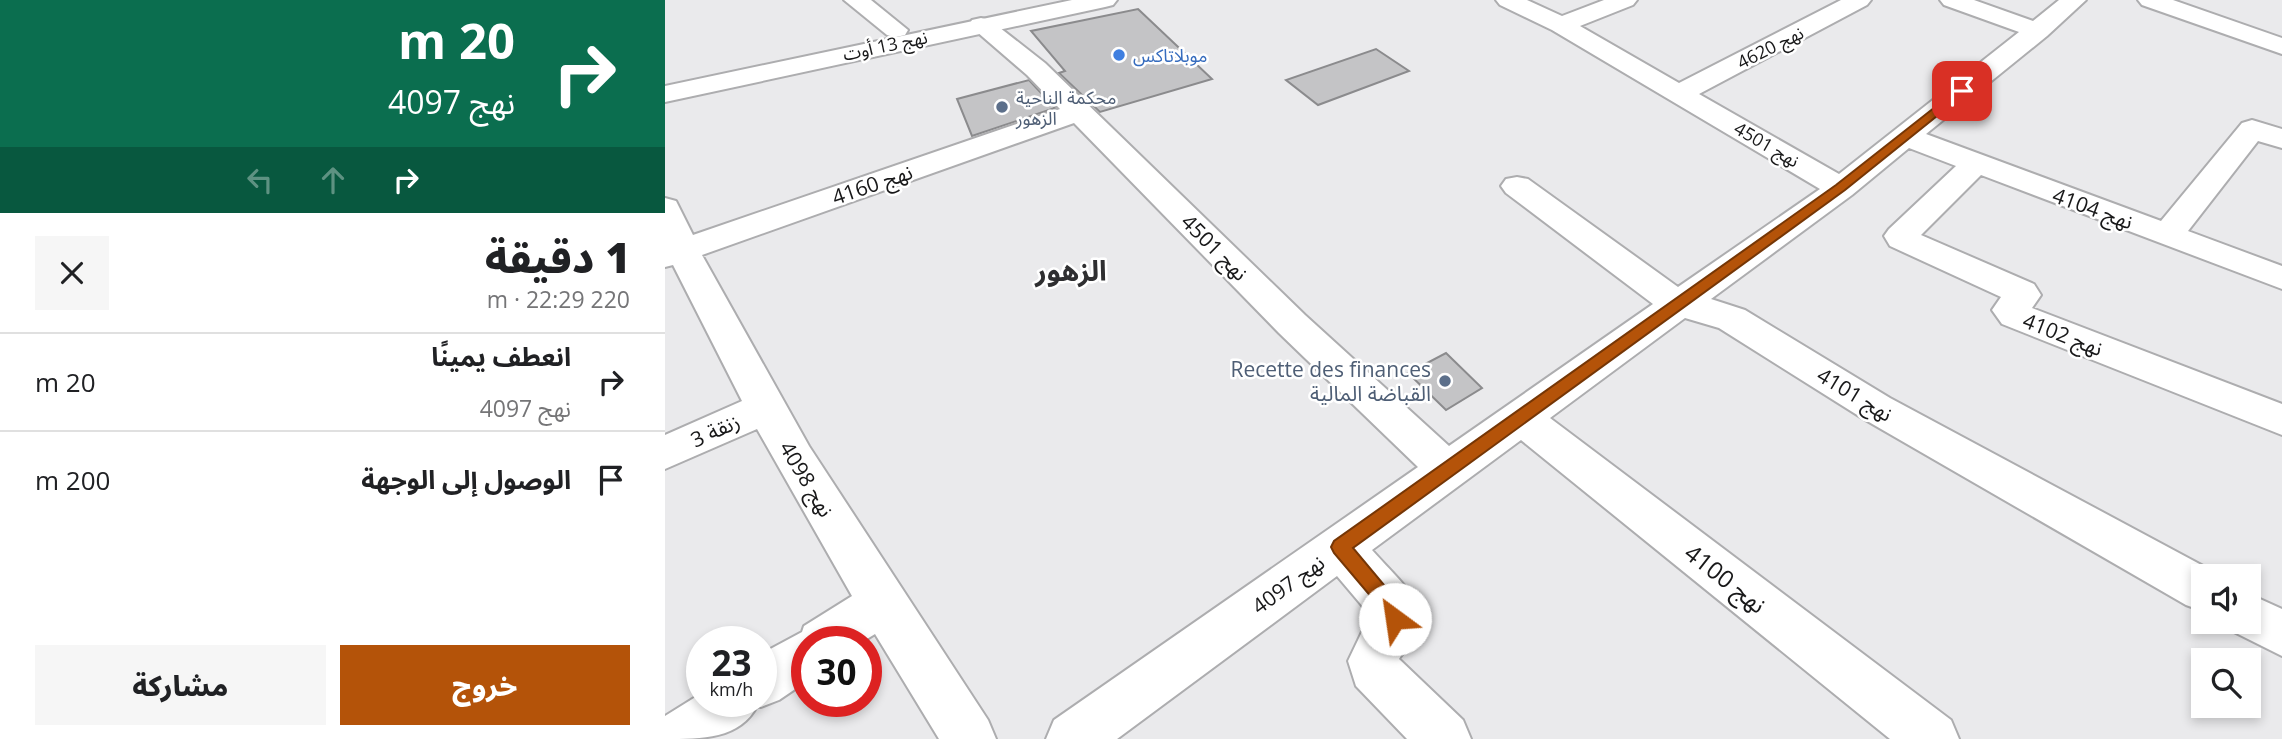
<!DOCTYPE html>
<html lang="ar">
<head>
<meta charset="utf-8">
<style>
  body { margin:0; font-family:"Open Sans","Noto Sans Arabic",sans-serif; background:#f6f6f6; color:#202124; direction:rtl; height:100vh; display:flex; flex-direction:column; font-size:26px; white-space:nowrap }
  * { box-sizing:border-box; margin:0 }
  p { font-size:23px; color:#757577 }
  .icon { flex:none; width:38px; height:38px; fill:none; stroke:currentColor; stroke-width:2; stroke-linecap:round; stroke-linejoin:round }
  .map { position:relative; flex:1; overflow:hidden; direction:ltr }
  .details { display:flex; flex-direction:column; background:#fff; width:665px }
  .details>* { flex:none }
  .hud { background:#0b6e4f; color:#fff; overflow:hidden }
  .controls { position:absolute; left:1526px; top:564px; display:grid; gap:14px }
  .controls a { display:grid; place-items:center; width:70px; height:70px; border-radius:0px; background:#fff; box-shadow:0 4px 10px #0003; font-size:35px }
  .speed { position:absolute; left:21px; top:626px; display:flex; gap:14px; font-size:35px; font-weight:700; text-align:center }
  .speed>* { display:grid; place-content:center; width:91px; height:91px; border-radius:50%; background:#fff; box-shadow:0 4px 10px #0003; line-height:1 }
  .speed small { font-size:18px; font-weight:400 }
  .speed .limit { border:10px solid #d22; background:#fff; color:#111 }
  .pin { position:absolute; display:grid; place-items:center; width:60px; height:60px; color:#fff; margin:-30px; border-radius:14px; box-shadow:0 4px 10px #0006 }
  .me { position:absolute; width:77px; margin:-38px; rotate:329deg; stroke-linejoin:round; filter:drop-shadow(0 0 5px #0008) }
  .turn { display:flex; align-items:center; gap:24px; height:147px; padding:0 35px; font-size:32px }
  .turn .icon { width:91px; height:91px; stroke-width:2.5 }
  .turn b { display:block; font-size:49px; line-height:60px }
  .lanes { display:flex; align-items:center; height:66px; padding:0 35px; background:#0003; justify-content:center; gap:35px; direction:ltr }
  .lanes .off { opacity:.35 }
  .round { display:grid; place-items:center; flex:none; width:74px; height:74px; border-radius:0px; background:#f6f6f6 }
  .summary { display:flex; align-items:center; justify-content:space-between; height:119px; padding:0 35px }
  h1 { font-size:42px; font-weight:800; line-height:52px }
  .cta { display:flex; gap:14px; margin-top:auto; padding:14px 35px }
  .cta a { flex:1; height:80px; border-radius:0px; background:#b45309; color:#fff; font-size:28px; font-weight:800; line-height:80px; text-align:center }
  .cta a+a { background:#f6f6f6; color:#202124 }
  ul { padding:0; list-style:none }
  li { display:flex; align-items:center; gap:21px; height:98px; padding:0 35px; border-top:2px solid #e0e0e0 }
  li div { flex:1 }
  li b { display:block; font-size:26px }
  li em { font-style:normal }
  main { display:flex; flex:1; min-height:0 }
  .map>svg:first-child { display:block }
  .building { fill:#c4c4c6; stroke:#8b8b8d; stroke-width:2 }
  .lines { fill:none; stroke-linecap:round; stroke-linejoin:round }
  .minor-casing { stroke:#adadaf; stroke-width:4 }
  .major-casing { stroke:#adadaf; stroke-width:4 }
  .minor { fill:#fff; fill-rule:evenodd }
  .major { fill:#fff; fill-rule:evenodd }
  .route { fill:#b45309; stroke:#753606; stroke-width:2 }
  .shop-dot { fill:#3f7fe0; stroke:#fff; stroke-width:2.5 }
  .service-dot { fill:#5c6f8a; stroke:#fff; stroke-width:2.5 }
  .labels { text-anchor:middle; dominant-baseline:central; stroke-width:5; stroke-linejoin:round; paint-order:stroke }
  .far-street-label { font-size:18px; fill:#181819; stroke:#fff }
  .far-shop-label { font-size:18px; fill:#366cbe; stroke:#fff; text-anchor:start }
  .far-service-label { font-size:18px; fill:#4e5e75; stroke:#fff; text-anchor:start }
  .street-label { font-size:21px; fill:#181819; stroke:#fff }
  .service-label { font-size:21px; fill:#4e5e75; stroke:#fff; text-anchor:end }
  .near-street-label { font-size:24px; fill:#181819; stroke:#fff }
  .district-label { font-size:28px; font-weight:bold; fill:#2f2f31; stroke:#fff }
</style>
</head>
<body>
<main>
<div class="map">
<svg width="1617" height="739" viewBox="0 0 1617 739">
  <rect width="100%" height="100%" fill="#eaeaec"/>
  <!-- building -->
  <g class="building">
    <path d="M473,9L547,79L435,112L394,73L400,71L366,31Z"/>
    <path d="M711,49L744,71L653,105L621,80Z"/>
    <path d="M364,80L390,108L307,136L292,99Z"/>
    <path d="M781,353L817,388L781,410L743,373Z"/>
  </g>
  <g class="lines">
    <!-- minor casing -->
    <g class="minor-casing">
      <g id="minor">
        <path d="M179,0H206L243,30L240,35L231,37L222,35Z"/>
        <path d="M831,0H862L897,16L939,0H972L968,5L915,26L1014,83L1176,0H1206L1202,5L1034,94L1174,174L1354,32L1279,5L1275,0H1309L1368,21L1394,0H1421L1382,36L1261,134L1496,221L1577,123L1587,120L1617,129V148L1593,141L1523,231L1617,266V289L1316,175L1256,235L1369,284L1376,295L1367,308L1617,404V435L1337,324L1327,310L1336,297L1225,246L1219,236L1224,229L1291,166L1244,148L1187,195L1046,299L1080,310L1225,398L1555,575L1538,576V611L1521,605L1197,418L1054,328L1020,318L885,418L1286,720L1294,739H1225L856,440L707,550C744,592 771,604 734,659L798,720L806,739H742L691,686L683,661L705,615L672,576L452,739H381L389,720L753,467L614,333L409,123L37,255L144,446L323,720L331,739H274L210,634L197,642H142V681L114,700L96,707L92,706C75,739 37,739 0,739V716L37,693V702H96V654L137,632L139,626L187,596L92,429L0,469V435L77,401L8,265L0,267V198L11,201L28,235L395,109L362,75L304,25L307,20L316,18L325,20L380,63L640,315L784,446L988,304L841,193L836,186L841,179L852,177L863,179L1013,287L1155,189L887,30L835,5Z"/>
        <path d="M1473,0H1508L1617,38V54L1477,5Z"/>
        <path d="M1584,594L1617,609V656L1567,631L1562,621H1584Z"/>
      </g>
    </g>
    <!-- major casing -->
    <g class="major-casing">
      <path id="major" d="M407,0H452L448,5L440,7L0,102V86Z"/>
    </g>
    <!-- minor -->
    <use href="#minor" class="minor"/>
    <!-- major -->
    <use href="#major" class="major"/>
  </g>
  <!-- route -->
  <path class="route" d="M1293,89L1303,91L1180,190L688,548L739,609L740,619L737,626L730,628L723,626L719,612L669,553L666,547L669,541L1171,185Z"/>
  <!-- markers -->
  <circle class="shop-dot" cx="454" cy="55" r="7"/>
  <g class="service-dot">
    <circle cx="337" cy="107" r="7"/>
    <circle cx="780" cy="381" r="7"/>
  </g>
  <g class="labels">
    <!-- far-street labels -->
    <g class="far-street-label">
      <text transform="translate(220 45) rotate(-12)">نهج 13 أوت</text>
      <text transform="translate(1105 47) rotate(-27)">نهج 4620</text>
      <text transform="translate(1102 144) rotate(30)">نهج 4501</text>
    </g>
    <!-- far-shop labels -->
    <g class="far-shop-label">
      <text x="468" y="55">موبلاتاكس</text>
    </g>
    <!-- far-service labels -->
    <g class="far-service-label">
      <text x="351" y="97">محكمة الناحية<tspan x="351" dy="21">الزهور</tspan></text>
    </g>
    <!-- street labels -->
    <g class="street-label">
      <text transform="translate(207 184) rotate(-19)">نهج 4160</text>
      <text transform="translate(1428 208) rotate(20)">نهج 4104</text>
      <text transform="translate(550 247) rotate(45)">نهج 4501</text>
      <text transform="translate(1398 334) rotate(21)">نهج 4102</text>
      <text transform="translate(1190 394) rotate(31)">نهج 4101</text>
      <text transform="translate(50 430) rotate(-25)">زنقة 3</text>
      <text transform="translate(142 479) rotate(59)">نهج 4098</text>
      <text transform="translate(623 584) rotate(-36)">نهج 4097</text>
    </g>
    <!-- service labels -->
    <g class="service-label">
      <text x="766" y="369">Recette des finances<tspan x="766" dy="24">القباضة المالية</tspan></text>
    </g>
    <!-- near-street labels -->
    <g class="near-street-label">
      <text transform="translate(1061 578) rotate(38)">نهج 4100</text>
    </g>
    <!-- district labels -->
    <g class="district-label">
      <text x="406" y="270">الزهور</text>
    </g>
  </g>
</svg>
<div class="controls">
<a><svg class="icon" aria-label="sound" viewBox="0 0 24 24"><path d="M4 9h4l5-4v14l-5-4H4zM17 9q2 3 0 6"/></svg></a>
<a><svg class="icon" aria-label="search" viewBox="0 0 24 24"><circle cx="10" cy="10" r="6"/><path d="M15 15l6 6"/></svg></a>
</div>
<div class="speed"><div>23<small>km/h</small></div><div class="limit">30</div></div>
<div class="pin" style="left:1297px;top:91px;background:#d93025"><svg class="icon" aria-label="arrive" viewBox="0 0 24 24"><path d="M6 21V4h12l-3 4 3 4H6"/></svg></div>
<svg class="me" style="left:730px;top:619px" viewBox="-20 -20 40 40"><circle r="19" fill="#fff"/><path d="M0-13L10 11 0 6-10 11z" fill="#b45309"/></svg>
</div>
<section class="details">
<div class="hud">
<div class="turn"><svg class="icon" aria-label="right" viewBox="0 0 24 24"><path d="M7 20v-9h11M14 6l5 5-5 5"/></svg><div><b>20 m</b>نهج 4097</div></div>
<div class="lanes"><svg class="icon off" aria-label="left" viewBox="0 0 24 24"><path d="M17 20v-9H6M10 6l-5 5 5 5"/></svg><svg class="icon off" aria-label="ahead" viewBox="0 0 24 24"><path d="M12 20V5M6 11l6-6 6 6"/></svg><svg class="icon" aria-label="right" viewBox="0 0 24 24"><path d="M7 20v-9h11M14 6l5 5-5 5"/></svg></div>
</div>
<div class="summary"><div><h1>1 دقيقة</h1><p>220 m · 22:29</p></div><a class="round"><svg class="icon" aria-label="close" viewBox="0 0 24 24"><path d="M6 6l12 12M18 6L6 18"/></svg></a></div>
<ul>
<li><svg class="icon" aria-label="right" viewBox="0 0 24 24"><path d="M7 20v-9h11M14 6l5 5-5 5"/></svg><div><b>انعطف يمينًا</b><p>نهج 4097</p></div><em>20 m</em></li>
<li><svg class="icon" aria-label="arrive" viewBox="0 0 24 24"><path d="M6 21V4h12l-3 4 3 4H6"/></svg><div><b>الوصول إلى الوجهة</b></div><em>200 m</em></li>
</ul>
<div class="cta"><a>خروج</a><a>مشاركة</a></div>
</section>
</main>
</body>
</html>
